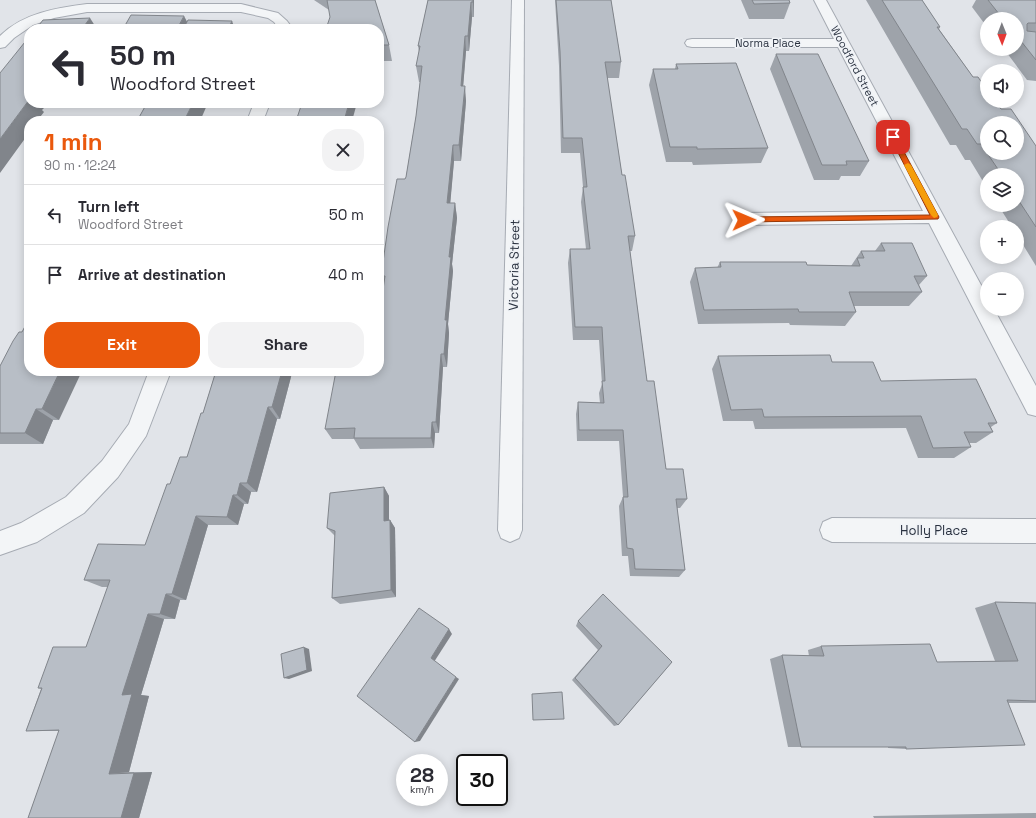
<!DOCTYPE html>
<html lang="en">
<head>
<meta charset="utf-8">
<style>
  body { margin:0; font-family:"Space Grotesk",sans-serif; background:#f2f2f3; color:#2b2b33; height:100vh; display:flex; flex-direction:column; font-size:15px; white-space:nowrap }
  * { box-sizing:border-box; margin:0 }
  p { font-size:13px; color:#7c7c81 }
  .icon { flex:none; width:22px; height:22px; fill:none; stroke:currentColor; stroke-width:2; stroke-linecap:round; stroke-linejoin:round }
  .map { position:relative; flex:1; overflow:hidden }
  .panel { position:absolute; left:24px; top:116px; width:360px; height:260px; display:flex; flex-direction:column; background:#fff; border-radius:16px; box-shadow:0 2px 10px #0003 }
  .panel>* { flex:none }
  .hud { position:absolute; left:24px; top:24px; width:360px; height:84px; border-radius:16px; box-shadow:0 2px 10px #0003; background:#fff; color:#2b2b33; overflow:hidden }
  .needle { width:26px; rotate:179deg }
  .buttons { position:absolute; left:980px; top:12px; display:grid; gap:8px }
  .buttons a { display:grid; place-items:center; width:44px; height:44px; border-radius:50%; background:#fff; box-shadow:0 2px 10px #0003; font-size:20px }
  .speed { position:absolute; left:396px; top:754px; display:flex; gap:8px; font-size:20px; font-weight:700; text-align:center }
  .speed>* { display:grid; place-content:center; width:52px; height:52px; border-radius:50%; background:#fff; box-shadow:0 2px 10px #0003; line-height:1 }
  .speed small { font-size:10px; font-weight:400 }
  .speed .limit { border:2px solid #111; border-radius:6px; background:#fff; color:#111 }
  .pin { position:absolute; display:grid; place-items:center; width:34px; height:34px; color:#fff; margin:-17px; border-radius:8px; box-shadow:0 2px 6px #0006 }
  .me { position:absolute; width:44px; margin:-22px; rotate:89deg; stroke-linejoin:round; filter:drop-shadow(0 0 3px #0008) }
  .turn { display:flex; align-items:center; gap:14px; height:84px; padding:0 20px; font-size:18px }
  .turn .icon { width:52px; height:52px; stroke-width:2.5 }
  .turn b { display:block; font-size:28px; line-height:34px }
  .round { display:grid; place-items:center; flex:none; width:42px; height:42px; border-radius:16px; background:#f2f2f3 }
  .headline { display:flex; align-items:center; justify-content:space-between; height:68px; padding:0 20px }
  h1 { font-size:24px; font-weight:700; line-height:30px; color:#ea580c }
  .action { display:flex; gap:8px; margin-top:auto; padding:8px 20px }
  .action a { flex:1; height:46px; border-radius:16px; background:#ea580c; color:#fff; font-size:16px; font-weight:700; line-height:46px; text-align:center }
  .action a+a { background:#f2f2f3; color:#2b2b33 }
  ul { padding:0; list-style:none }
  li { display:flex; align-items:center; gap:12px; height:60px; padding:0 20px; border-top:1px solid #e1e1e2 }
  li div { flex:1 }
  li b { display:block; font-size:15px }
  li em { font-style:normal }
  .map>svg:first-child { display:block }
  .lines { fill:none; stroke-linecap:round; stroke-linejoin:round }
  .minor-casing { stroke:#a6abb3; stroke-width:2 }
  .minor { fill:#f3f5f7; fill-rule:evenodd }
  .wall { fill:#9ea3aa; fill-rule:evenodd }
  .shaded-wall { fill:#81858b }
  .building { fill:#b8bec6; stroke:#81858b }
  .route { fill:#ea580c; stroke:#983908 }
  .slow { fill:#f59e0b }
  .labels { text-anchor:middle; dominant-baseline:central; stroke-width:3; stroke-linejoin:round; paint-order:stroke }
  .far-street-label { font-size:11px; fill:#2a3240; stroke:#f0f3f7 }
  .street-label { font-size:13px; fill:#2a3240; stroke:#f0f3f7 }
</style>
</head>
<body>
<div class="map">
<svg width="1036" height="818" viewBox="0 0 1036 818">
  <rect width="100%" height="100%" fill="#e1e4e9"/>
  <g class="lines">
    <!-- minor casing -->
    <g class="minor-casing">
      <g id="minor">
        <path d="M512,0H524L522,530L519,538L510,542L501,538L498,530Z"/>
        <path d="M814,0H826L987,296V309H994L1036,386V416L1028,414L929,223L744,225L738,223L735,219L738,215L744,213L923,211L838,47H692L687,46L685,43L687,40L692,39H834Z"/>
        <path d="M87,4H241L278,13L287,21L293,29H279L274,22L268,18L241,12H87L54,18L33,25L14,38L5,47L0,48V36C23,13 56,8 87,4Z"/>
        <path d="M254,103H270L263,121H247Z"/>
        <path d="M149,371H171L146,436L118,477L84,513L37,542L0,555V531L21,523L66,497L102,461L129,424Z"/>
        <path d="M832,518L1036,519V543L832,542L823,538L820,530L823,522Z"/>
      </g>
    </g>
    <!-- minor -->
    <use href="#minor" class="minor"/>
  </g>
  <!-- wall -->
  <g class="wall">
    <path d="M314,0H375L389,45L392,61H379V29L330,17L329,10Z"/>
    <path d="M428,0H474V17H472L469,51H466L463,86L466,101L461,161H454L450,203H455L457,218L452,264L453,271L448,324L449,333L447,367H443L439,433H435L434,448L360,449L354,439H332L325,429L379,371L384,285L381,276L405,179L406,177L416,116L420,82H419L416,66L419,52L418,46Z"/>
    <path d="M555,0H611L621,62L619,78H607L622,175L635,236L632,251H630L647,381L666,469L687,499L680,508H677L685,570L679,577L630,576L628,556H622L619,506L623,497L619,441H577L576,414L578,402L600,403L599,393L602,384L599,340H573L568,263L570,249H586L581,202L583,187L580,153H561L559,66Z"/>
    <path d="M741,0H789L790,3L784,19H749Z"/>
    <path d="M866,0H922L940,27L939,29L973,77L1001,109L1036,146V266L1017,235V227H1012L998,205H1017V175H987V188L970,160H965L956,145H950ZM987,123L1017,153H987Z"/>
    <path d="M976,0H1036V81L1027,80L1004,49H1017V19H987V27L972,7Z"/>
    <path d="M776,54L869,161L860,176H841L839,180H814L770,69Z"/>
    <path d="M676,64L768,148L761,163L693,165L692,162H666L649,85L653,69H675Z"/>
    <path d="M881,243L927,276L919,285L922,292L909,306H854L856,312L845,326L790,325L789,323L698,324L690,282L695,268H717L720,262L807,265L851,266L861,251H875Z"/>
    <path d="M22,332L59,420H53L43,444H0V366Z"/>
    <path d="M718,356L832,362L881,381L997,423L991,427L993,432L976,443H969L971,447L954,458H918L906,428L755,429L753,421H723L712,369Z"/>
    <path d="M216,371H300L299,373H292L280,419H277L257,492H251L248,504H244L238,525H208L186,600H180L175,619H164L141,695L149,696L129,772H152L139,818H28L59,731H26L41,689L38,688L86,647L108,587H102L84,580L145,545L170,484L187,457L203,413Z"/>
    <path d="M384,487L389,496V520H390L395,528L396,597L340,604L332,598L335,536L327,528Z"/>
    <path d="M995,602L1036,603V703H1007L906,749L888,748V747H788L770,659L782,655L809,656L808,650L821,646L937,662L995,661L975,608Z"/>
    <path d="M578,621L672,662L618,725L614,726L572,680L598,650L576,626Z"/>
    <path d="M1036,813V818H874L873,816Z"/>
  </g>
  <!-- shaded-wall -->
  <g class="shaded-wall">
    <path d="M473,0H474V17L473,2Z"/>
    <path d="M471,2L472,17L469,51L468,36Z"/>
    <path d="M184,16L191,29H177Z"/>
    <path d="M90,18L97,29H82Z"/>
    <path d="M232,21L235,29H228Z"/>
    <path d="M465,36L466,51L462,101L461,86Z"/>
    <path d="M465,86L466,101L461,161L459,145Z"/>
    <path d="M29,100V103H46L43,107L44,108L42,110L44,112L37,121H29V133L0,173V139Z"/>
    <path d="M193,103H208L200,121H184Z"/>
    <path d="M349,103H357L352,121H344Z"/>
    <path d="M453,145L454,161L449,218L447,203Z"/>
    <path d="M455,203L457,218L452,264L453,271L448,324L449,333L447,367L444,354L445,320L449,257Z"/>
    <path d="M441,354L443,367L439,433L436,422Z"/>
    <path d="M60,371H82L59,420L42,409Z"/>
    <path d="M282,371H292V373L280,419L272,407Z"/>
    <path d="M268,407L277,419L257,492L247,483Z"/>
    <path d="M36,409L53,420L43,444L25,433Z"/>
    <path d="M432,422L435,433L434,448L431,438Z"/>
    <path d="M240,483L251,492L248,504L237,495Z"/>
    <path d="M384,487L389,496V530L384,521Z"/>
    <path d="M233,495L244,504L238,525L227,517Z"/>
    <path d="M196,516L208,525L186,600L172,594Z"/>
    <path d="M390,520L395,528L396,597L391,590Z"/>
    <path d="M166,594L180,600L175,619L160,614Z"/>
    <path d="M148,614L164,619L141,695L149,696L129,772L109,774L122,695Z"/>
    <path d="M449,629L452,634L434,662L431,658Z"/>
    <path d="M304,647L309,649L312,671L289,679L284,678Z"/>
    <path d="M456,677L459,679L420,741L415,742Z"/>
    <path d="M152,772L139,818H121L134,773Z"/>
  </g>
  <!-- building -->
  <g class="building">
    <path d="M327,0H375L389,45H379V29H326L330,17Z"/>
    <path d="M428,0H473V2H471L468,36H465L461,86H465L459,145H453L447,203H455L449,257H451L445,320H447L444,354H441L436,422H432L431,438H354L355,428L325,429L336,371H379V316L385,276H381L388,227L397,179H405L406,177L416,116L422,66H416L420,46H418Z"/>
    <path d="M556,0H611L621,62H605L622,175H625L635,236H628L647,381H654L666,469H683L687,499H676L685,570L635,569L633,549L627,548L623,497H628L623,430H579L578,402L604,403L602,381H605L602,327H575L570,249H590L583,187H587L582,138H563L560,51Z"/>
    <path d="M752,0H789L790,3L754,4Z"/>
    <path d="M882,0H922L940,27H937L973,77H978L987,90V101H995L1001,109H1011L1036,146V227L1017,198V175H1002L987,153H1017V123H987V152L982,144H977L967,129H962Z"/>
    <path d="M988,0H1036V23H1028L1027,24V31L1036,32V60L1017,36V19H1003Z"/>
    <path d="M131,15L184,16L177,29H123Z"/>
    <path d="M90,18L82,29H36L43,20Z"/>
    <path d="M188,20L232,21L228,29H183Z"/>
    <path d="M29,37V100L0,139V73Z"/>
    <path d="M776,54H818L869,161H846L847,165H822Z"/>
    <path d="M736,63L768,148L697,149V147H670L653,69H678L676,64Z"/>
    <path d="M147,103H193L184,121H137Z"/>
    <path d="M302,103H349L344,121H296Z"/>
    <path d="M881,243H912L927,276H914L922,292H849L856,312H799L798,309L704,310L695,268L721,267L720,262H806L807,265L860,266L857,258H864L861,251H885Z"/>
    <path d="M29,319V371H60L42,409H36L25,433H0V366L13,341L19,332H22Z"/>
    <path d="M830,355L832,362H873L881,381L976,379L997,423H988L993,432H964L971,447L933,448L921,416L764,417L762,409L731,410L718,356Z"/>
    <path d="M216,371H282L272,407H268L247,483H240L237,495H233L227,517L196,516L172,594H166L160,614H148L122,695L132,694L109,774L134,773L121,818H28L59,730L26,731L42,688H38L53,647H86L110,580H84L98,544L145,545L167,484H170L180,457H187L201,413H203Z"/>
    <path d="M384,487V521L390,520L391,590L332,598L335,531L327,528L330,493Z"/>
    <path d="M603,594L672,662L618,725L575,678L602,646L578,621Z"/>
    <path d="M995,602L1036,603V701L1007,700L1025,745L906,749V747H801L782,655L824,656L821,646L930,644L937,662L1018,661Z"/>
    <path d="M419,608L449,629L431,658L456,677L415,742L357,696Z"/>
    <path d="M304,647L307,670L284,678L281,654Z"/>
    <path d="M562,692L564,719L533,720L532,694Z"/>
  </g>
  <!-- route -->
  <path class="route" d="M893,135L896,137L939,217L938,219L744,222L740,220L744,217L930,215L890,137Z"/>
  <!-- slow -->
  <path class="slow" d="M908,163L911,165L938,215L937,217L934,218L931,215L904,165Z"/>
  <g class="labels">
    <!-- far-street labels -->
    <g class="far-street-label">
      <text x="768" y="43">Norma Place</text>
      <text transform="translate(855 66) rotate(62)">Woodford Street</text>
    </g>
    <!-- street labels -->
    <g class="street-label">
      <text transform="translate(514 265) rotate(-89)">Victoria Street</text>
      <text x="934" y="530">Holly Place</text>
    </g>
  </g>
</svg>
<div class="buttons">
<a><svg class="needle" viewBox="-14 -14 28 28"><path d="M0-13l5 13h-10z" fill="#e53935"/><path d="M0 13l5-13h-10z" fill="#7c7c81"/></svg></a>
<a><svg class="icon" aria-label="sound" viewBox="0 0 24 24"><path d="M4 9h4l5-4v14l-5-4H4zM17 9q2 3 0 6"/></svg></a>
<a><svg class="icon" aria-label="search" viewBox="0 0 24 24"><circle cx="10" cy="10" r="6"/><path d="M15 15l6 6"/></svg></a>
<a><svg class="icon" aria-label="layers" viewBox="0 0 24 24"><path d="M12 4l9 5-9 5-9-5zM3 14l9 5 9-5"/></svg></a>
<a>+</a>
<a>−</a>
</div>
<div class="speed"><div>28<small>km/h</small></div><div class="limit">30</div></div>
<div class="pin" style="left:893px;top:137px;background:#d93025"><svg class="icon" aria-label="arrive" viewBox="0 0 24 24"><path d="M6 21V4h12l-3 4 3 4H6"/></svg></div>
<svg class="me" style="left:744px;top:220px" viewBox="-20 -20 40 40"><path d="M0-17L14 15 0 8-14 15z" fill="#ea580c" stroke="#fff" stroke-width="4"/></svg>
<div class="hud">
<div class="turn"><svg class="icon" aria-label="left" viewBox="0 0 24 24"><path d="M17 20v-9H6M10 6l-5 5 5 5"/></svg><div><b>50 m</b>Woodford Street</div></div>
</div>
<section class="panel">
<div class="headline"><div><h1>1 min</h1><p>90 m · 12:24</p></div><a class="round"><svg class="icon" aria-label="close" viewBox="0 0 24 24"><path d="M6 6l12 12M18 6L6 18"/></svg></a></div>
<ul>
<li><svg class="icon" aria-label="left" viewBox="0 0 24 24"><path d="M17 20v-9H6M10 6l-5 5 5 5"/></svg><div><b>Turn left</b><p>Woodford Street</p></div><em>50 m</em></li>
<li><svg class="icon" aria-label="arrive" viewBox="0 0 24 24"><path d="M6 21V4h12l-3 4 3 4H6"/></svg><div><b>Arrive at destination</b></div><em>40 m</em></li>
</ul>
<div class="action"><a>Exit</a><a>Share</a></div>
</section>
</div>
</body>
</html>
